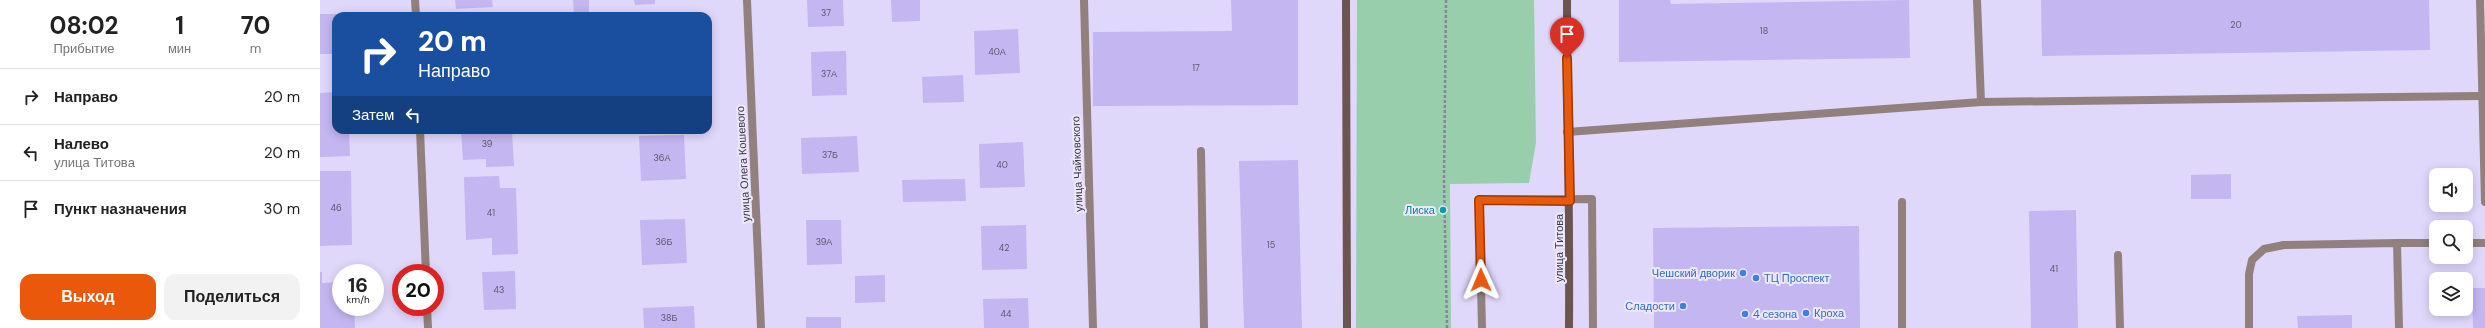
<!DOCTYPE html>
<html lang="ru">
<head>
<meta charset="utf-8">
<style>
  body { margin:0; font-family:"DM Sans",sans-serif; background:#f2f2f2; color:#222; height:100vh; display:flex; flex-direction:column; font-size:15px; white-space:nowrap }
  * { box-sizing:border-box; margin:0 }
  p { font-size:13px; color:#767676 }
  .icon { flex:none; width:22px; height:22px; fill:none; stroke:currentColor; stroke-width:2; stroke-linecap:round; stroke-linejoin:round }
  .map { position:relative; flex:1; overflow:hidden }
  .panel { display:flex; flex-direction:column; background:#fff; width:320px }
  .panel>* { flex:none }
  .guide { position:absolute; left:12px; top:12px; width:380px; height:122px; border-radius:12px; box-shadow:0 2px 10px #0003; background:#1a4fa0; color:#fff; overflow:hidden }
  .fabs { position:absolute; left:2109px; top:168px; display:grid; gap:8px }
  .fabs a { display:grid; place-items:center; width:44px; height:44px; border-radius:8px; background:#fff; box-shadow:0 2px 10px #0003; font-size:20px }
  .speed { position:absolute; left:12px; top:264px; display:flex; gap:8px; font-size:20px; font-weight:700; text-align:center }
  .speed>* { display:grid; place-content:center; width:52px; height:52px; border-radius:50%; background:#fff; box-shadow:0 2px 10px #0003; line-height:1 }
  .speed small { font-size:10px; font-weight:400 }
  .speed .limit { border:6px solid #d22; background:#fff; color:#111 }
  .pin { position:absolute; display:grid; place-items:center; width:34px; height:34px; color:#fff; margin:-41px -17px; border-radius:50% 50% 50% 0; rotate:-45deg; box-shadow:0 0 4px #0007 }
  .pin .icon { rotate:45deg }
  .me { position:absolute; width:44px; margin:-22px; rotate:359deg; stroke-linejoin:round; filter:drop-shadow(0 0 3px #0008) }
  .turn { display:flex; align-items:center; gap:14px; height:84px; padding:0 20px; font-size:18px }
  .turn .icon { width:52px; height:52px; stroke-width:2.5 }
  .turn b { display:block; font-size:28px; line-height:34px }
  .then { display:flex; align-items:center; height:38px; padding:0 20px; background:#0003; gap:8px; font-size:15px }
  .eta { display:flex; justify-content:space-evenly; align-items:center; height:68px; text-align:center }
  .eta b { font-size:24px; font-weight:700; line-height:28px }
  .primary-button { display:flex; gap:8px; margin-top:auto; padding:8px 20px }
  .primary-button a { flex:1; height:46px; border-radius:12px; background:#ea580c; color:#fff; font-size:16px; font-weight:700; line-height:46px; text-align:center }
  .primary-button a+a { background:#f2f2f2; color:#222 }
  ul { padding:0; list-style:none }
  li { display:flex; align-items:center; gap:12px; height:56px; padding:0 20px; border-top:1px solid #e0e0e0 }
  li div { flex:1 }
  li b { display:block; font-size:15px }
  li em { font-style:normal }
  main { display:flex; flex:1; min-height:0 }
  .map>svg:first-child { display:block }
  .green { fill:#99cead }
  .building { fill:#c4b6f0 }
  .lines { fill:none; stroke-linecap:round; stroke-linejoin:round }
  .path { stroke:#89839b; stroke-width:2.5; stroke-dasharray:3 2; stroke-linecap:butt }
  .lane { stroke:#91807d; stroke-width:8 }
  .street { stroke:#91807d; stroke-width:8 }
  .secondary { stroke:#6c5450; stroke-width:8 }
  .route-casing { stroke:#983908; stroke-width:10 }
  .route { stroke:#ea580c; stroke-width:7 }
  .culture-dot { fill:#0f9aa8; stroke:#ece8fd; stroke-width:1.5 }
  .shop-dot { fill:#3f7fe0; stroke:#ece8fd; stroke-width:1.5 }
  .labels { text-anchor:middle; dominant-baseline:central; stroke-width:4; stroke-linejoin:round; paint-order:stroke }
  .number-label { font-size:9px; fill:#5c576f }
  .street-label { font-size:11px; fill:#3a3744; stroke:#ece8fd }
  .culture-label { font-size:11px; fill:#0d838f; stroke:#ece8fd; text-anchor:end }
  .shop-label { font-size:11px; fill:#366cbe; stroke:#ece8fd; text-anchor:start }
</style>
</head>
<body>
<main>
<section class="panel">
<div class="eta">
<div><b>08:02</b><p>Прибытие</p></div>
<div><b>1</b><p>мин</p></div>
<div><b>70</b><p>m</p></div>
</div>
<ul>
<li><svg class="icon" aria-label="right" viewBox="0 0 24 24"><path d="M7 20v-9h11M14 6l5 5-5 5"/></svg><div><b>Направо</b></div><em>20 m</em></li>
<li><svg class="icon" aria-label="left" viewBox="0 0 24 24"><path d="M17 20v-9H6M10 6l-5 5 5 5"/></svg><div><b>Налево</b><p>улица Титова</p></div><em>20 m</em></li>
<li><svg class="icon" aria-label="arrive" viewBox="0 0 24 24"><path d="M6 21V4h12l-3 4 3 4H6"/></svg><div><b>Пункт назначения</b></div><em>30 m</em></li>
</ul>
<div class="primary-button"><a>Выход</a><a>Поделиться</a></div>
</section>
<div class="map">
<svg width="2165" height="328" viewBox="0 0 2165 328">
  <rect width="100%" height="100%" fill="#e0d8fb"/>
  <!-- green -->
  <path class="green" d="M1037,0H1214L1216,143L1209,183L1130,184L1131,328H1036Z"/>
  <!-- building -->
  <g class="building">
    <path d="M135,0H172L173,7L136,9Z"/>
    <path d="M253,0H269V15L254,16Z"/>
    <path d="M314,0H335V4L315,5Z"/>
    <path d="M487,0H523L524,26L488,27Z"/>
    <path d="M571,0H600V21L572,22Z"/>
    <path d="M911,0H978V105L773,106V32L912,31Z"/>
    <path d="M1299,0H1350L1351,4L1589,0L1590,58L1299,62Z"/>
    <path d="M1721,0H2109L2110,50L1722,56Z"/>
    <path d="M188,12V16H140V13Z"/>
    <path d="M0,14H26V16H16V54H0Z"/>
    <path d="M698,29L700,73L655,75L654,31Z"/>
    <path d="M526,51L527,95L492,96L491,52Z"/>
    <path d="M643,75L644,102L603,103L602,77Z"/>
    <path d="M16,92V130H29L30,156L0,157V93Z"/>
    <path d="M141,130H192L194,166L166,167V159L143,160Z"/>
    <path d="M364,135L366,179L321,181L319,136Z"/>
    <path d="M537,136L539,172L482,174L481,138Z"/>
    <path d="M703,142L705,187L660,188L659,144Z"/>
    <path d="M978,160L982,328H924L919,161Z"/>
    <path d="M0,171H31L32,245L0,246Z"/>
    <path d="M1911,174V199H1871V175Z"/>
    <path d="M179,176L180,188H196L198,254L172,255V238L146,240L144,177Z"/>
    <path d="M645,179L646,201L583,202L582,180Z"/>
    <path d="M1756,210L1758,328H1711L1709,211Z"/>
    <path d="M365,219L367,263L322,265L320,220Z"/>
    <path d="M486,220H521L522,264L487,265Z"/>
    <path d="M706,225L707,269L662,270L661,226Z"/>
    <path d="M1539,226L1540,328H1334L1333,228Z"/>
    <path d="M195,271L196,309L164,310L162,272Z"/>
    <path d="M0,272H2V283L21,282V307H34L35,328H0Z"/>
    <path d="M565,275V302L535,303V276Z"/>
    <path d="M2152,288H2165V328H2153Z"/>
    <path d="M708,298L709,328H664L663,299Z"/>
    <path d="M374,306L375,328H324L323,308Z"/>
    <path d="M2032,315V328H1978L1977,316Z"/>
    <rect x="486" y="317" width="35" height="11"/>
  </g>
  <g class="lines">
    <!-- path -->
    <path class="path" d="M1126,0L1124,181L1127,328"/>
    <!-- lane -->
    <g class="lane">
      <path d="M1657,0L1661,102"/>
      <path d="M2160,0L2165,202"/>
      <path d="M1247,132L1661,102L2161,96"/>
      <path d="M881,151L884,328"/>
      <path d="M1582,202V328"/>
      <path d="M2077,243H2116"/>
      <path d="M2146,243H2165"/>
      <path d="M1798,255L1800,328"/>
      <path d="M1162,328L1159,200L1272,199L1273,328"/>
      <path d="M1929,328V274L1932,260L1944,249L1964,245L2077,243L2079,328"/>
    </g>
    <!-- street -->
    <g class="street">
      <path d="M95,0L96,16"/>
      <path d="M427,0L441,328"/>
      <path d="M764,0L773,328"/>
      <path d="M100,130L106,273"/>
      <path d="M107,307L108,328"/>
    </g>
    <!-- secondary -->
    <g class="secondary">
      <path d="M1026,0L1027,328"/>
      <path d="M1247,0C1247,109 1250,219 1249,328"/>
    </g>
  </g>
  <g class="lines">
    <!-- route casing -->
    <g class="route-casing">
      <path id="route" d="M1161,280L1159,200L1250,201L1247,58"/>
    </g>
    <!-- route -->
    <use href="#route" class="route"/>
  </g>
  <!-- markers -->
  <circle class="culture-dot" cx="1123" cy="210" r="4"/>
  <g class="shop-dot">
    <circle cx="1423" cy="273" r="4"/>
    <circle cx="1436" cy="278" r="4"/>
    <circle cx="1363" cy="306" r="4"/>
    <circle cx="1486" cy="313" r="4"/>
    <circle cx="1425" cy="314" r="4"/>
  </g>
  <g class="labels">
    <!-- number labels -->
    <g class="number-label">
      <text x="506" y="13">37</text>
      <text x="1916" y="25">20</text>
      <text x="1444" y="31">18</text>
      <text x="677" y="52">40А</text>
      <text x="876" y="68">17</text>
      <text x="509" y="74">37А</text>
      <text x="167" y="144">39</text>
      <text x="510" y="155">37Б</text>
      <text x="342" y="158">36А</text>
      <text x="682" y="165">40</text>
      <text x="16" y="208">46</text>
      <text x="171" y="213">41</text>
      <text x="344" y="242">36Б</text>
      <text x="504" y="242">39А</text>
      <text x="951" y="245">15</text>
      <text x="684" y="248">42</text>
      <text x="1734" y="269">41</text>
      <text x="179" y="290">43</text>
      <text x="686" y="314">44</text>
      <text x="349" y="318">38Б</text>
    </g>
    <!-- street labels -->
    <g class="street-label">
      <text transform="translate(423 164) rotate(-93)">улица Олега Кошевого</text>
      <text transform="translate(757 164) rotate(-92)">улица Чайковского</text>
      <text transform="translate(1239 248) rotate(-90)">улица Титова</text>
    </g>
    <!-- culture labels -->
    <g class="culture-label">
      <text x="1115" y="210">Лиска</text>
    </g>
    <!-- shop labels -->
    <g class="shop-label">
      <text x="1415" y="273" text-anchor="end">Чешский дворик</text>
      <text x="1444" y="278">ТЦ Проспект</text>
      <text x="1355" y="306" text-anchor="end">Сладости</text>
      <text x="1494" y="313">Кроха</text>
      <text x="1433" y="314">4 сезона</text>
    </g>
  </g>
</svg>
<div class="fabs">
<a><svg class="icon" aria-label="sound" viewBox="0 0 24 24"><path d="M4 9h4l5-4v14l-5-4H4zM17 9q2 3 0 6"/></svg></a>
<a><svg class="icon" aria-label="search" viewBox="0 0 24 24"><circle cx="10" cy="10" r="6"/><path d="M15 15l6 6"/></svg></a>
<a><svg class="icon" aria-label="layers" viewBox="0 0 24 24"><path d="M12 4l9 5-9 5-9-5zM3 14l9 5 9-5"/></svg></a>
</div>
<div class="speed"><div>16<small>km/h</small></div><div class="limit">20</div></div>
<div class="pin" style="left:1247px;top:58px;background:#d93025"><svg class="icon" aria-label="arrive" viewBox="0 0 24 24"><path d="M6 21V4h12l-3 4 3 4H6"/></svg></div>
<svg class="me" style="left:1161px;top:280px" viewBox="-20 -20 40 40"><path d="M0-17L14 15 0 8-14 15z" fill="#ea580c" stroke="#fff" stroke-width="4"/></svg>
<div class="guide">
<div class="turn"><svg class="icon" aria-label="right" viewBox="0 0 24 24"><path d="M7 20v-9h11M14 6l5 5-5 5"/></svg><div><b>20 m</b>Направо</div></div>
<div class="then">Затем<svg class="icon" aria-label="left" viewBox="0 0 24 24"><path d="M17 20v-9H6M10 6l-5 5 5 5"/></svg></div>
</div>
</div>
</main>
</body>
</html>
